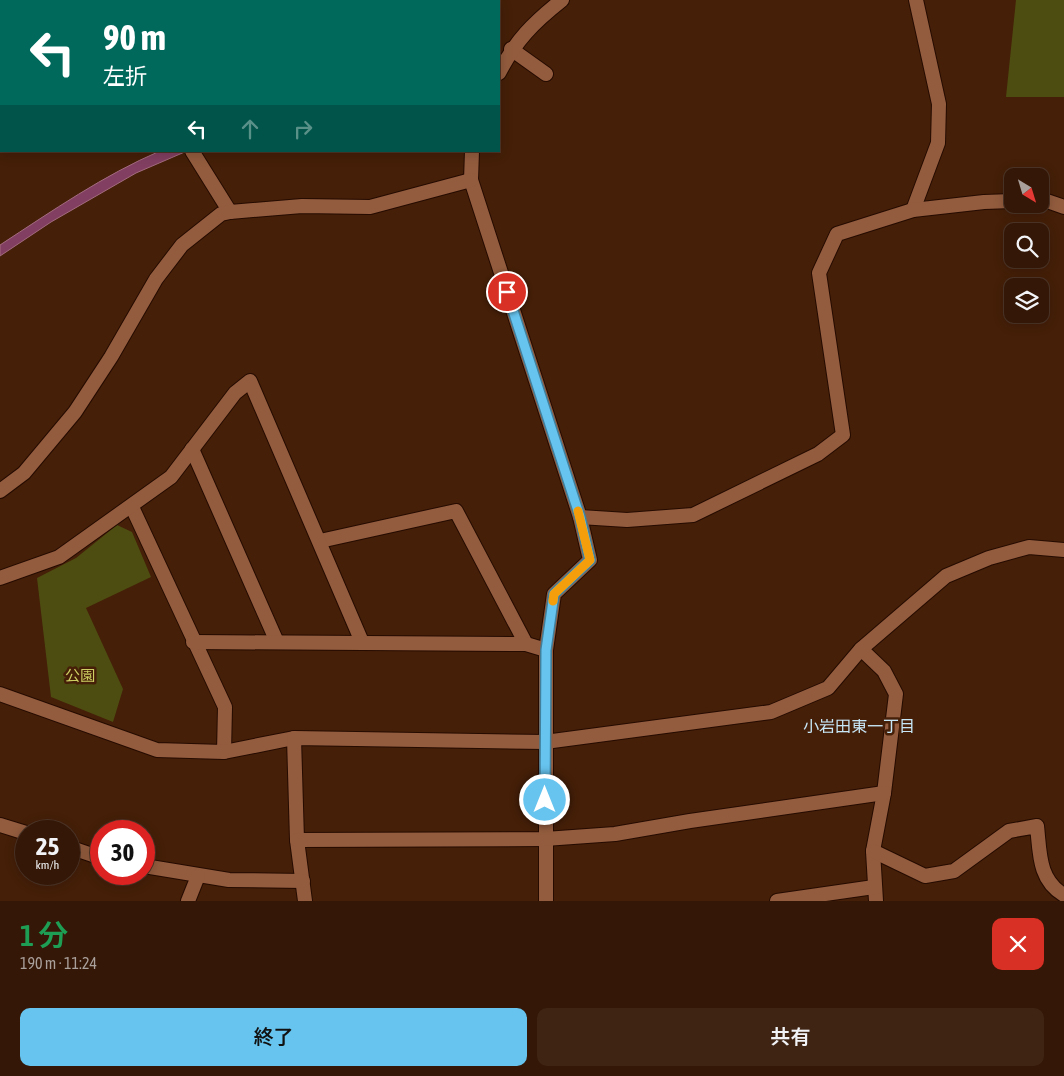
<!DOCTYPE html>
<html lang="ja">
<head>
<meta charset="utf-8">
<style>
  body { margin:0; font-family:"Asap Condensed","Noto Sans JP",sans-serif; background:#3f2414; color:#f1f3f6; height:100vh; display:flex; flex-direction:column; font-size:19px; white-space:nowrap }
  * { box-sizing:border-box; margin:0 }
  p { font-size:16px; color:#a99f9b }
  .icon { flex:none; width:28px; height:28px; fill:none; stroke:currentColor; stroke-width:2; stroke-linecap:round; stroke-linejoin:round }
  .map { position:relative; height:901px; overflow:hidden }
  .details { display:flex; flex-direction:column; background:#341706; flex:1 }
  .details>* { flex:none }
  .guide { position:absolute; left:0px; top:0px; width:500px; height:152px; box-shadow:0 2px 12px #0003,0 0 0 1px #4e3628; background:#00695c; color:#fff; overflow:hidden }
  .needle { width:32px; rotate:142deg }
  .controls { position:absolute; left:1004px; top:168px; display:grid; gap:10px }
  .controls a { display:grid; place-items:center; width:45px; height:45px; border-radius:10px; background:#341706; box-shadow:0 2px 12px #0003,0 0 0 1px #4e3628; font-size:25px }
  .speed { position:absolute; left:15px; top:820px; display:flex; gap:10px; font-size:25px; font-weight:700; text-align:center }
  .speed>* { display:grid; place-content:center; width:65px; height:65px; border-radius:50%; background:#341706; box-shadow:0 2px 12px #0003,0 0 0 1px #4e3628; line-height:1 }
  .speed small { font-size:12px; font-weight:400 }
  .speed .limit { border:8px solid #d22; background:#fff; color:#111 }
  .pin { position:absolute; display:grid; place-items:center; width:42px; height:42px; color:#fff; margin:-21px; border:2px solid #fff; border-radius:50%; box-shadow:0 1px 5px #0007 }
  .me { position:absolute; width:55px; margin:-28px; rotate:0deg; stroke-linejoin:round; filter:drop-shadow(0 0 4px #0008) }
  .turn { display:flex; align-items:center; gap:18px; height:105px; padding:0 20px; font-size:22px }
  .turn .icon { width:65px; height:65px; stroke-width:2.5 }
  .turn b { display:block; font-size:35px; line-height:42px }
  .lanes { display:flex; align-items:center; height:48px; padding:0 20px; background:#0003; justify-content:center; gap:25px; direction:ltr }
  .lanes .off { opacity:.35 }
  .round { display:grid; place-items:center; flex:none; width:52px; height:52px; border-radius:10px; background:#3f2414 }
  .headline { display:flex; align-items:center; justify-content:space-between; height:85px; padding:0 20px }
  h1 { font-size:30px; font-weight:600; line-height:38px; color:#1e9e55 }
  .primary-button { display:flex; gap:10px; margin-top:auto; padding:10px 20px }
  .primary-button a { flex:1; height:58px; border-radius:10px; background:#66c4ef; color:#111; font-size:20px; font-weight:600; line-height:58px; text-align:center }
  .primary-button a+a { background:#3f2414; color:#f1f3f6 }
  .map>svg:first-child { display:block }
  .green { fill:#4d4d11 }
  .water { fill:#823f61; stroke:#a36b7e }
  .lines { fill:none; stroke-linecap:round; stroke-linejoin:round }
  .minor-casing { stroke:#250b00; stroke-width:16 }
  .path { stroke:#9e7c68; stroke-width:3; stroke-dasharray:1 4; stroke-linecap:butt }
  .minor { stroke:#935c3e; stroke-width:14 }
  .route-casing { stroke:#427f9b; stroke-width:12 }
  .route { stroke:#66c4ef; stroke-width:9 }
  .slow { stroke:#f59e0b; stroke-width:9 }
  .labels { text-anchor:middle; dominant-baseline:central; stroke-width:5; stroke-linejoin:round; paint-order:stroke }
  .park-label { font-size:15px; fill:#cdcf62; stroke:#451f08 }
  .neighbourhood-label { font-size:16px; fill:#c7e6f6; stroke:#451f08 }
</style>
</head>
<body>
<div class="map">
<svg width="1064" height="901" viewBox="0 0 1064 901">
  <rect width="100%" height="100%" fill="#451f08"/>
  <!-- green -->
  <g class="green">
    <path d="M1016,0H1064V97H1006Z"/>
    <path d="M117,525L132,532L151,577L86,608L123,689L113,722L51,697L37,578L76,558Z"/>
  </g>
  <!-- water -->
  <path class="water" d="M160,151H187L136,173L51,222L0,256V245C52,211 104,175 160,151Z"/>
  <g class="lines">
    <!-- minor casing -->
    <g class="minor-casing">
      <g id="minor">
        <path d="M97,0L98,1"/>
        <path d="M511,49L546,74"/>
        <path d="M499,73C516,40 533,23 562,0"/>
        <path d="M192,151L230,212"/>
        <path d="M472,151L471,180L580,517L590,560L554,594L546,650V901"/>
        <path d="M1040,201H1047L1064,207"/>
        <path d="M913,210L938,143L939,104L916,0"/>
        <path d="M192,449L277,642"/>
        <path d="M0,491L24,473L75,412L111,357L156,279L182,245L221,214L230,212L302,206L370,207L471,180"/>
        <path d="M132,507L225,707L224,752"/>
        <path d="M580,517L627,520L693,515L818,454L843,435L819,273L837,234L913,210L984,202L1012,201"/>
        <path d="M320,541L456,511L526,644"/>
        <path d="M0,578L59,557L171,477L235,393L250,381L362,642"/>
        <path d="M193,642L526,644L546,650"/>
        <path d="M861,649L884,671L896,694L884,793L873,851L876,901"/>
        <path d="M0,694L157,750L224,752L294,738L545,742L771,712L828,688L861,649L946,576L989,558L1029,547L1064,550"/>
        <path d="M294,738L297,840L305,901"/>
        <path d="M0,825L26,833"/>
        <path d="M297,840L545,839L615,834L690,821L884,793"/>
        <path d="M69,847L101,858"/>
        <path d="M873,851L925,876L954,871L1009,831L1037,826C1040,852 1038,880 1064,895"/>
        <path d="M144,866L229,880L303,881"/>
        <path d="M188,901L198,876"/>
        <path d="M777,901L874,887"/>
      </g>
    </g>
    <!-- path -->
    <path class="path" d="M447,0L449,1"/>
    <!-- minor -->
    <use href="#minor" class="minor"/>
  </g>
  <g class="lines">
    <!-- route casing -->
    <g class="route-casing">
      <path id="route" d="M507,292L580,517L590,560L554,594L546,650L545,800"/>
    </g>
    <!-- route -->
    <use href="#route" class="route"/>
    <!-- slow -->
    <path class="slow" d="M553,601L554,594L590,560L578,511"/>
  </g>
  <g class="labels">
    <!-- park labels -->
    <g class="park-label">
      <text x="80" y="675">公園</text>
    </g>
    <!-- neighbourhood labels -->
    <g class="neighbourhood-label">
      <text x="859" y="726">小岩田東一丁目</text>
    </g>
  </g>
</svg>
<div class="controls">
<a><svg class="needle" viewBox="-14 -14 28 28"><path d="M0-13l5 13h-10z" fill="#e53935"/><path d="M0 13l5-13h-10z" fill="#a99f9b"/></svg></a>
<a><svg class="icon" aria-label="search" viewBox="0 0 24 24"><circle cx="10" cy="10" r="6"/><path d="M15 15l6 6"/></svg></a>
<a><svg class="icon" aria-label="layers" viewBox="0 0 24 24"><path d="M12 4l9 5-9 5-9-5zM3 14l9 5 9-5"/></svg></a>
</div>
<div class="speed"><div>25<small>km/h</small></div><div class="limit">30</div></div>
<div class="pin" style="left:507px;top:292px;background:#d93025"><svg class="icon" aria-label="arrive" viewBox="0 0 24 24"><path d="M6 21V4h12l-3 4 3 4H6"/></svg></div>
<svg class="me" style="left:545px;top:800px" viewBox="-20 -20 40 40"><circle r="17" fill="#66c4ef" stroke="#fff" stroke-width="3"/><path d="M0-11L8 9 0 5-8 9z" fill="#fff"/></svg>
<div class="guide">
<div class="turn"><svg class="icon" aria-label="left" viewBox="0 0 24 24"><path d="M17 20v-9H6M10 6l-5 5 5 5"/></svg><div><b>90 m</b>左折</div></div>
<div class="lanes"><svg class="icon" aria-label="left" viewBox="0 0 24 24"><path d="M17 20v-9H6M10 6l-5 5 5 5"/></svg><svg class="icon off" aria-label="ahead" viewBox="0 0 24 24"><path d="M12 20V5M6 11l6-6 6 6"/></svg><svg class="icon off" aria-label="right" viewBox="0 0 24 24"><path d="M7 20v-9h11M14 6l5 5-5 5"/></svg></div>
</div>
</div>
<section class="details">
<div class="headline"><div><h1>1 分</h1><p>190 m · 11:24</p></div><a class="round" style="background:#d93025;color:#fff"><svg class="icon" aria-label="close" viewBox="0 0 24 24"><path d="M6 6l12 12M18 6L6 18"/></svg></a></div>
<div class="primary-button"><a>終了</a><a>共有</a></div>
</section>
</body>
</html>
